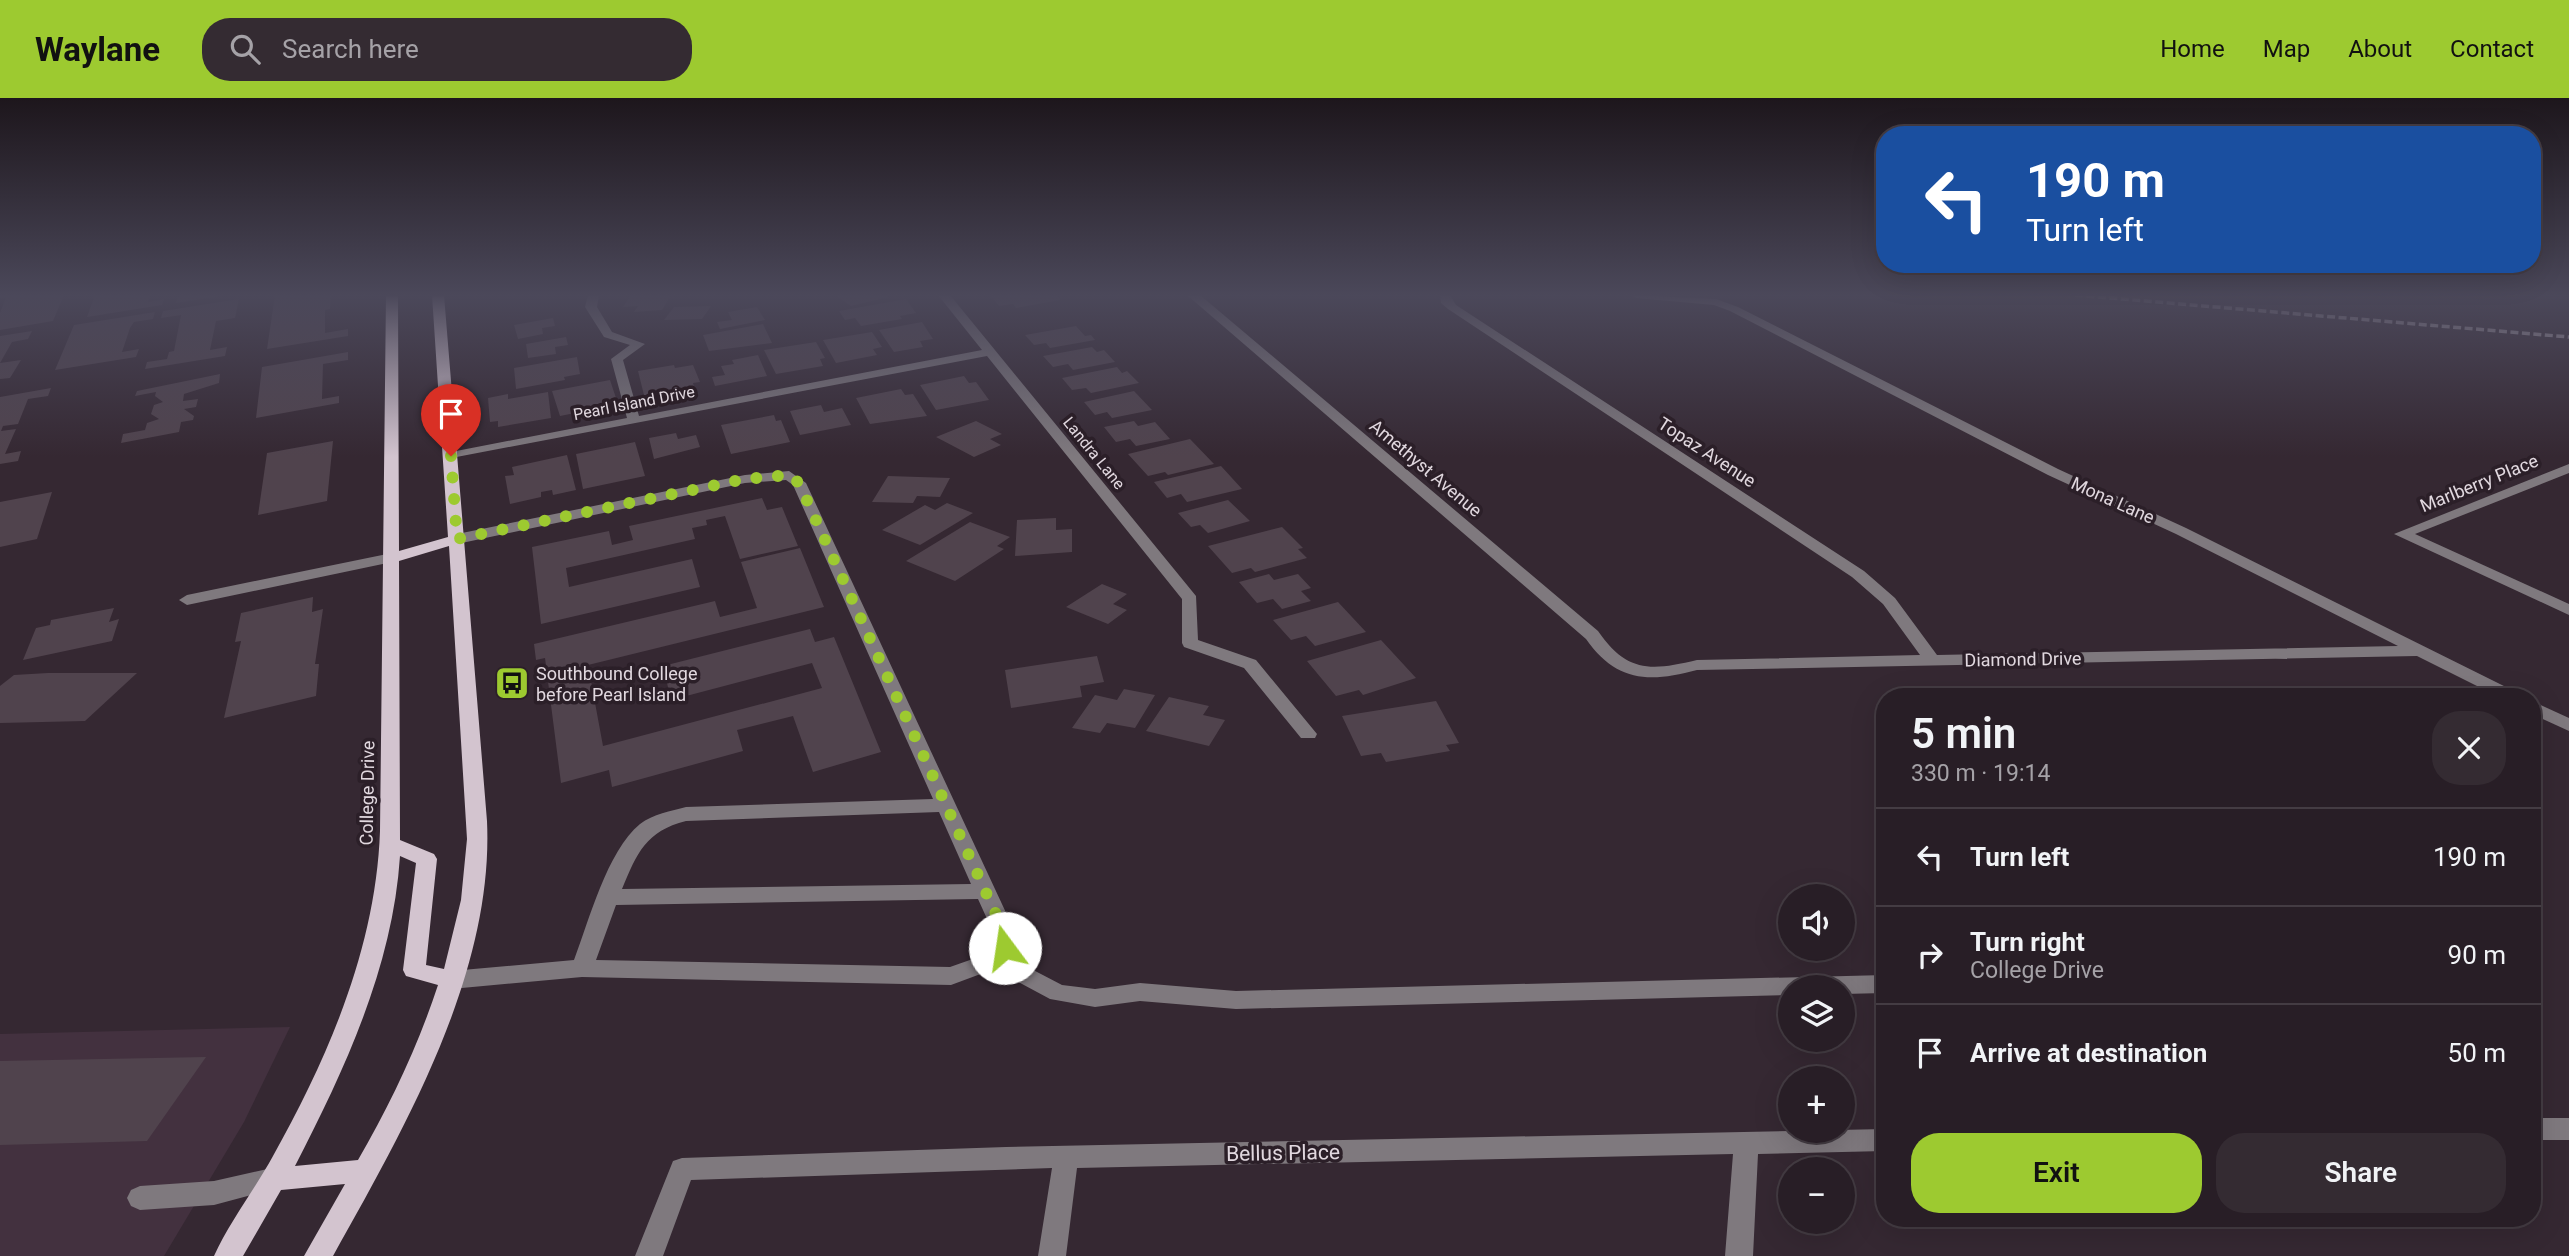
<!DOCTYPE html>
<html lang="en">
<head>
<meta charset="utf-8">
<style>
  body { margin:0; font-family:Roboto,sans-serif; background:#342b32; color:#f1f3f6; height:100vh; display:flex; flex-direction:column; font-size:26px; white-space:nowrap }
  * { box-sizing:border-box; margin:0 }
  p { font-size:23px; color:#a5a2a7 }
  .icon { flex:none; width:38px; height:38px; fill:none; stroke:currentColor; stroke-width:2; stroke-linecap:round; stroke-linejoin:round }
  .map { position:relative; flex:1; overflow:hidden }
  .side { position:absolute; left:1876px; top:590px; width:665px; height:539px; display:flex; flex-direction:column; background:#281e26; border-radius:28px; box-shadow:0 7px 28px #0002,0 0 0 2px #443c43 }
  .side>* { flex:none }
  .top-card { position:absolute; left:1876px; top:28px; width:665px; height:147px; border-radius:28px; box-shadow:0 7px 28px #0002,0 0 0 2px #443c43; background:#1a4fa0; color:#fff; overflow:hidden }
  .fabs { position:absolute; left:1778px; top:786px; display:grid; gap:14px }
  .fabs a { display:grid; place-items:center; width:77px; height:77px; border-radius:50%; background:#281e26; box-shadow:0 7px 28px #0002,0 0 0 2px #443c43; font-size:35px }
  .pin { position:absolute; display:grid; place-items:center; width:60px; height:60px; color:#fff; margin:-72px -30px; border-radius:50% 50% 50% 0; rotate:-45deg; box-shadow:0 0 7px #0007 }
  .pin .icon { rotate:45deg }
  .me { position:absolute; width:77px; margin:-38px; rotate:346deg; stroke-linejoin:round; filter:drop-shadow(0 0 5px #0008) }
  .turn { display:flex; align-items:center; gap:24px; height:147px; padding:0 35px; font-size:32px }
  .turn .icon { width:91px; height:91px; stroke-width:2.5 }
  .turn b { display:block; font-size:49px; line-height:60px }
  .round { display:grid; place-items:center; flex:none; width:74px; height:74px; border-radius:28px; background:#342b32 }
  .headline { display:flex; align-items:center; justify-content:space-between; height:119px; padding:0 35px }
  h1 { font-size:42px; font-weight:600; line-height:52px }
  .primary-button { display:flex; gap:14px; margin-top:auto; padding:14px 35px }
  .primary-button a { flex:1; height:80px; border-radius:28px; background:#9dca30; color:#111; font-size:28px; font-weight:600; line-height:80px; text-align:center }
  .primary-button a+a { background:#342b32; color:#f1f3f6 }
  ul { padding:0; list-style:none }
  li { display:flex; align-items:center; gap:21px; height:98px; padding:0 35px; border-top:2px solid #443c43 }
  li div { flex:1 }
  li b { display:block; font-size:26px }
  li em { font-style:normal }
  header { display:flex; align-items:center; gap:42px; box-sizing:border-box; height:98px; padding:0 35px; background:#9dca30; color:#111 }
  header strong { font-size:33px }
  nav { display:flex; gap:38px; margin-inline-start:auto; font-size:24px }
  .search { width:490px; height:63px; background:#342b32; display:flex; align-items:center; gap:18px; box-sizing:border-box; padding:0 24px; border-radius:28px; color:#a5a2a7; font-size:26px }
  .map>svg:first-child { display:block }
  .built { fill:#43313f }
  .building { fill:#50434d }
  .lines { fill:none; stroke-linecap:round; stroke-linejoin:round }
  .minor { fill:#7f797e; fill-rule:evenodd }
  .major { fill:#d3c4cf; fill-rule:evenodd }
  .rail { stroke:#b7adb5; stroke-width:3.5; stroke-dasharray:8 3.5; stroke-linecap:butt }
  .route { stroke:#9dca30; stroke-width:12; stroke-dasharray:0 21.6 }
  .labels { text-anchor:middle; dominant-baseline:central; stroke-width:7; stroke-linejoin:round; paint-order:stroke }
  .far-street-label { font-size:16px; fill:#e1d8df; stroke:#2b1f28 }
  .street-label { font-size:18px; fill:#e1d8df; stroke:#2b1f28 }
  .poi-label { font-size:18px; fill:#e1d8df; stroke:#2b1f28; text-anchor:start }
  .near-street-label { font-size:21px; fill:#e1d8df; stroke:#2b1f28 }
</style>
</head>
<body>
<header>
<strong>Waylane</strong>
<div class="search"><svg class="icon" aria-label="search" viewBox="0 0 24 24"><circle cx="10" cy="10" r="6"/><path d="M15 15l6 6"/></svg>Search here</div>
<nav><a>Home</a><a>Map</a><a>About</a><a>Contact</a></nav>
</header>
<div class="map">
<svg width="2569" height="1158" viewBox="0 0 2569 1158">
  <rect width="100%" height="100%" fill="#352832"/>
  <!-- built -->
  <path class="built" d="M290,929L244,1024L164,1158H0V936Z"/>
  <!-- building -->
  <g class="building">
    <path d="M0,197H64L53,223L0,232V215L6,199L0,200Z"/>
    <path d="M95,197L150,198L148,204L164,201L162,207L87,219Z"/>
    <path d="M193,197H219L220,198L176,205L177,199Z"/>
    <path d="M275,197H331L330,211L325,212V235L348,231V238L267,251Z"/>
    <path d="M631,197H671L662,212L634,214L638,208L623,209Z"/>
    <path d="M835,197H885L888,199L851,208Z"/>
    <path d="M998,197H1056L1060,202L1016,210L1013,206L999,208L991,198Z"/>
    <path d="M239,201L235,220L216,223L210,252L227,249L225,258L145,271L147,264L167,261L169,254L174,253L181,217L161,220L163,213Z"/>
    <path d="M906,201L916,215L900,218L902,221L861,228L855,220L845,222L839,213Z"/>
    <path d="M711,208L702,221L664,222L674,209Z"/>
    <path d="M757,209L765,222L720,231L717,224L732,222L728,214Z"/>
    <path d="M155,214L153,221L134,224L130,230L122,254L139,251L136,259L55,272L74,227Z"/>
    <path d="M553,220L555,228L542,230L543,236L518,241L514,227Z"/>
    <path d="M922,224L933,241L920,243L923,249L894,254L879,232Z"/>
    <path d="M763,226L772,245L709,253L703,237Z"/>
    <path d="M1076,228L1085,238L1091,237L1095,242L1050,250L1046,245L1034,247L1025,237Z"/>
    <path d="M32,233L28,241L12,244L0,265L21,262L10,280L0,281V238Z"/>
    <path d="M872,234L882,249L873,251L877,257L836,265L823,242Z"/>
    <path d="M566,239L568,247L555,249L556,256L528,260L526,246Z"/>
    <path d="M816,244L825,260L820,261L823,268L776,276L764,252Z"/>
    <path d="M1092,249L1097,254L1104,252L1115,264L1073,272L1068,266L1053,269L1043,258Z"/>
    <path d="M348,254V262L323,266L322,301L339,298V305L256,320L262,269Z"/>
    <path d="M758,257L767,278L715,288L712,279L725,277L721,268L734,266L732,262Z"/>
    <path d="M577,259L580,276L564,279L565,282L516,291L514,270Z"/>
    <path d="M674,267L675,270L693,267L700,284L693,285L695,292L645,301L638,273Z"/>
    <path d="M1117,269L1122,275L1127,273L1139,285L1091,295L1086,290L1072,292L1062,280Z"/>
    <path d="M220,276L219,285L184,296L183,303L198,301L196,309L184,311L194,318L193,322L181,324L179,334L121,345L123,336L145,332L147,325L159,321L151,316L154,307L163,304L155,298L156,294L135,298L137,293Z"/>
    <path d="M964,278L969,285L976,284L989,302L936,312L920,287Z"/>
    <path d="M610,282L616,300L608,302L610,308L560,318L552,293Z"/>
    <path d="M51,290L48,298L28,301L18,326L3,328L1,333L16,331L5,356L21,353L18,363L0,366V299Z"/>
    <path d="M901,291L905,297L913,296L927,318L870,326L856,300Z"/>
    <path d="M1134,293L1152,312L1112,320L1107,314L1095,317L1084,304Z"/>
    <path d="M548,294L551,320L498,329V323L490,324L488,300L508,296V301Z"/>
    <path d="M821,307L824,314L842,310L851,327L800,337L790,313Z"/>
    <path d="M774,317L776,323L781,322L790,344L731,356L721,327Z"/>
    <path d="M976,323L1002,336L990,341L1001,347L974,359L936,339Z"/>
    <path d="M1134,323L1138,328L1155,324L1170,341L1136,348L1130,341L1116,344L1104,329Z"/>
    <path d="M676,335L678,341L696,337L700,349L654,361L649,340Z"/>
    <path d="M1190,341L1214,366L1168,377L1165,374L1148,378L1128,356Z"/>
    <path d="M333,343L327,403L258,417L267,355Z"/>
    <path d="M635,344L645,378L583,391L576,356Z"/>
    <path d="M567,357L576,392L553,397L552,392L541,394V399L510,406L505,378L514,377L512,369Z"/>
    <path d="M1221,368L1242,391L1187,404L1181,396L1167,400L1154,384Z"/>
    <path d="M888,378L950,380L940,399L917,398L913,405L872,404Z"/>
    <path d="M52,394L37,441L0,449V404Z"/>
    <path d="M762,400L767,412L782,409L798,448L740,461L725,418L706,422L707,427L692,430L695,441L566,470L569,489L692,461L700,489L541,526L532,449L609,433L612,447L633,442L629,428Z"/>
    <path d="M1228,402L1250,423L1208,435L1200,427L1191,429L1178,415Z"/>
    <path d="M947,405L973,415L920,447L882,432L925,407L935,412Z"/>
    <path d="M1056,420V432L1072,431V454L1015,458L1017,422Z"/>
    <path d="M970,424L1010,439L997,448L1004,451L955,483L906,463Z"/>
    <path d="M1282,429L1303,450L1298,451L1307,460L1255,474L1251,470L1232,475L1208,448Z"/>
    <path d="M800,450L824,509L588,567L603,648L822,590L812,565L671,602L663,568L810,531L815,544L834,539L881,654L813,674L793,618L737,632L743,653L612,689L609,672L561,685L545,560L536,562L534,546L715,503L720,519L757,510L741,464Z"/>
    <path d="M1269,476L1274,482L1298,476L1311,490L1301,493L1311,503L1282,511L1273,501L1257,505L1239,484Z"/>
    <path d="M1102,486L1127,496L1113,506L1127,512L1108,526L1066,509Z"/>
    <path d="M313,499L312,514L323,511L315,566H319L316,598L224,620L241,543L235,544L241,515Z"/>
    <path d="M1338,504L1366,534L1315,548L1306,538L1291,542L1273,522Z"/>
    <path d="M114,510L109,524L119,521L112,543L23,562L36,530L50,527L51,522Z"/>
    <path d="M1381,542L1416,580L1363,597L1359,592L1336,598L1307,563Z"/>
    <path d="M1097,558L1104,584L1080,588L1082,599L1011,610L1005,572Z"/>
    <path d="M48,575H137L85,623L0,625V588L14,577Z"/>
    <path d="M1124,591L1155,597L1135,630L1107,625L1100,635L1072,630L1095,597L1117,602Z"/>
    <path d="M1169,599L1209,608L1203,617L1225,622L1209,648L1146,633Z"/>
    <path d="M1436,603L1459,645L1446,647L1450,653L1386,664L1381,655L1361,658L1342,618Z"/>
    <path d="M206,959L147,1043L0,1047V963Z"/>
  </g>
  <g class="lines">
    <!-- minor -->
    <g class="minor">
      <path d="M588,197H599L597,209L612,234L645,246L623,262L639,318L982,252L938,197H950L1196,498L1198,542L1256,562L1317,636L1315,640H1301L1244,570L1184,549L1182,545V501L987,258L446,361V355L451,354L627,320L611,261L630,247L604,239L585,209Z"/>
      <path d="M1187,197H1200L1598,533C1627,575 1651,573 1697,562L1920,557L1883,506L1852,479L1448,211L1441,205L1440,197H1450L1456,207L1864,473L1895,500L1937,557L2398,548L2176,436L2048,377L1730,213L1714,207L1636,200L1631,197L1716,201L1738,209L2058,371L2186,430L2516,594L2519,598H2497L2417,558L1697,572C1649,585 1616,584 1586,541Z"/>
      <path d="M2569,366V375L2415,436L2569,506V517L2394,436Z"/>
      <path d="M789,373L806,385L1015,834L1016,850L1010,860L1062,887L1095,891L1140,885L1236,893L1885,877V895L1843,896V889H1790V897L1236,911L1140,903L1095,909L1050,901L994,871L951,887L582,879L451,891L443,888L440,882L443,876L451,873L574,862C589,823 607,753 640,726C653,716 671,713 686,709L933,701L793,387L786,382L745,385L457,446L449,441L457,436L745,377ZM939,714L971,786L622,791C637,755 646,733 686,723ZM978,801L993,834L994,848L987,856L950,869L596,862L616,807Z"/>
      <path d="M392,455L397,457L400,460L397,463L187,507L179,502L187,497Z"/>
      <path d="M2532,603L2569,620V633L2532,616Z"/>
      <rect x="2532" y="1020" width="37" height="22"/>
      <path d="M1885,1031V1053L1758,1056L1753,1158H1725L1733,1056L1077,1070L1066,1158H1038L1052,1070L691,1082L663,1158H635L673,1063L682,1060L1006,1049Z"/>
      <path d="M272,1070L281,1073L285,1081L281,1089L214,1107L140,1112L131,1108L127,1100L131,1092L140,1088L214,1083Z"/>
    </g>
    <!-- major -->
    <path class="major" d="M386,197H398L399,453L448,439L432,197H444L487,723C494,875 405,1029 333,1158H304L345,1086L281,1092L243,1158H214C230,1123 255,1091 273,1058C329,958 376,848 380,733ZM449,448L467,741L461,802L444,871L426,867L437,761L434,756L400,742L399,463ZM400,758L416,765L403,872L406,878L438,887C418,948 390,1007 358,1062L295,1068C345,971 393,868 400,758Z"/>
    <!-- rail -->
    <path class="rail" d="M2075,197L2569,239"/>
  </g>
  <!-- sky -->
  <linearGradient id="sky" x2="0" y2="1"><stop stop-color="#1d161c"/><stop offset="0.55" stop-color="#4b485a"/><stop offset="1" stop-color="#4b485a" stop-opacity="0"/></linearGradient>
  <rect width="2569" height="359" fill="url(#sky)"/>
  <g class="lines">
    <!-- route -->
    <path class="route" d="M451,358L457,441L745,381L789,377L799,385L1004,834L1005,850"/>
  </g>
  <!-- icons -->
  <defs>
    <g id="bus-square" transform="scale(1.75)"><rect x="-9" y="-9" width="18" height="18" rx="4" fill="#9dca30" stroke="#2b1f28"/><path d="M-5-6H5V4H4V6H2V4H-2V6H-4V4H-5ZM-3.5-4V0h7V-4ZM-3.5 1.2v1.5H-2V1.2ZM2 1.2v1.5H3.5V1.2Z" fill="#111"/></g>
  </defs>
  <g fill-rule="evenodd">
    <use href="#bus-square" x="512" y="585"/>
  </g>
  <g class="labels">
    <!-- far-street labels -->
    <g class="far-street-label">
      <text transform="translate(634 305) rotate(-11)">Pearl Island Drive</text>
      <text transform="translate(1094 355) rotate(51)">Landra Lane</text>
    </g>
    <!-- street labels -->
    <g class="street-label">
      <text transform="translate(1707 354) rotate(33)">Topaz Avenue</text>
      <text transform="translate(1426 370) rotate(40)">Amethyst Avenue</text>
      <text transform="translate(2479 385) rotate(-22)">Marlberry Place</text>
      <text transform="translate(2113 402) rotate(24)">Mona Lane</text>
      <text transform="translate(2023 561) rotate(-1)">Diamond Drive</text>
      <text transform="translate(367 695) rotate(-89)">College Drive</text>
    </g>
    <!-- poi labels -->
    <g class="poi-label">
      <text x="536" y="575">Southbound College<tspan x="536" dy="21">before Pearl Island</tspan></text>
    </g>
    <!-- near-street labels -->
    <g class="near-street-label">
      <text transform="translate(1283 1055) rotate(-1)">Bellus Place</text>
    </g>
  </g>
</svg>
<div class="fabs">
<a><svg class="icon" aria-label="sound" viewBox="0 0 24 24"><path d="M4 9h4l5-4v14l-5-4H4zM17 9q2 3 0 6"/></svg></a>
<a><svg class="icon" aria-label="layers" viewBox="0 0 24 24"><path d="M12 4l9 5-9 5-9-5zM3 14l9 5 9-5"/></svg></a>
<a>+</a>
<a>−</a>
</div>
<div class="pin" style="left:451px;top:358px;background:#d93025"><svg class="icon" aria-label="arrive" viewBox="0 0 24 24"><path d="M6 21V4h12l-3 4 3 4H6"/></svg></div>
<svg class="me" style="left:1005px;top:850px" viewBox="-20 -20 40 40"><circle r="19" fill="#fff"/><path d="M0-13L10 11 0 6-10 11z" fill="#9dca30"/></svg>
<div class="top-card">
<div class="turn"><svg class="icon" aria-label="left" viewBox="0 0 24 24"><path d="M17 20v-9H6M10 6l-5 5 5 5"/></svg><div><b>190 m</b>Turn left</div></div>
</div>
<section class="side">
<div class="headline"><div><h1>5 min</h1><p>330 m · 19:14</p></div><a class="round"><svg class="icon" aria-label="close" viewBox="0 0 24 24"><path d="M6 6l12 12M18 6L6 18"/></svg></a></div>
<ul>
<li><svg class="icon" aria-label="left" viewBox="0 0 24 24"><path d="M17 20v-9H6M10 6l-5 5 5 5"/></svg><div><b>Turn left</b></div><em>190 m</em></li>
<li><svg class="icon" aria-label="right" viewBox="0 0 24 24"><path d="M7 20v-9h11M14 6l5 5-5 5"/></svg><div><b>Turn right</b><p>College Drive</p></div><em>90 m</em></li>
<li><svg class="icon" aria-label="arrive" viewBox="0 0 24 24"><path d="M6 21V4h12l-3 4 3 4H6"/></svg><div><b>Arrive at destination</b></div><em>50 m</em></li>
</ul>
<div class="primary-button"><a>Exit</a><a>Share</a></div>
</section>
</div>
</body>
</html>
